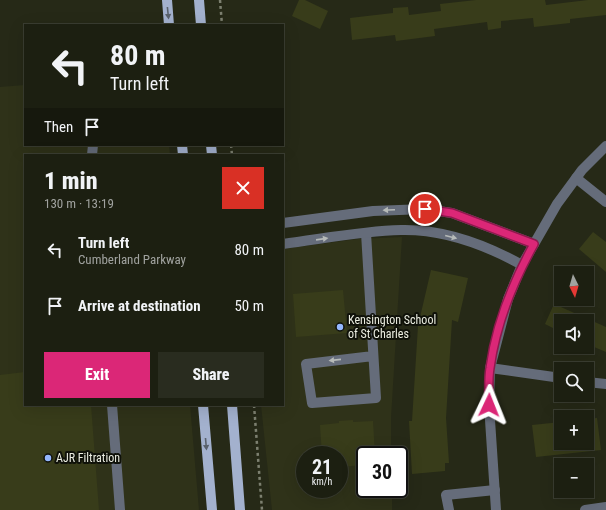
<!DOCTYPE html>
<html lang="en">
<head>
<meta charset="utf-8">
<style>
  body { margin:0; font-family:"Roboto Condensed",sans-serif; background:#292c1f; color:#f1f3f6; height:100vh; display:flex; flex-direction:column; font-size:15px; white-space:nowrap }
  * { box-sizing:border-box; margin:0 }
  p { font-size:13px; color:#a0a29f }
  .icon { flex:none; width:22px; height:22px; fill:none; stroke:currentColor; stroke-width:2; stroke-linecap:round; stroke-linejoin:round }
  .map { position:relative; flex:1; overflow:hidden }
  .details { position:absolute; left:24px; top:154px; width:260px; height:252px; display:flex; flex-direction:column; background:#1c1f11; border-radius:0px; box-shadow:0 4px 16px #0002,0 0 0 1px #3a3d31 }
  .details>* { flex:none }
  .banner { position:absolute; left:24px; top:24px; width:260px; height:122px; border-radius:0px; box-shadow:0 4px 16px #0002,0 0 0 1px #3a3d31; background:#1c1f11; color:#f1f3f6; overflow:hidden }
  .needle { width:26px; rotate:175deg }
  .buttons { position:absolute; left:554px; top:266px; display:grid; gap:8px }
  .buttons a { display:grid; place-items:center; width:40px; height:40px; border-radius:0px; background:#1c1f11; box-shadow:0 4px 16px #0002,0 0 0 1px #3a3d31; font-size:20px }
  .speed { position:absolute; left:296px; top:446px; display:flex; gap:8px; font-size:20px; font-weight:700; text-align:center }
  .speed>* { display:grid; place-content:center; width:52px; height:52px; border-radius:50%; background:#1c1f11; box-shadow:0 4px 16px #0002,0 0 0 1px #3a3d31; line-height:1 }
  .speed small { font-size:10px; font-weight:400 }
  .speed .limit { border:2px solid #111; border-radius:6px; background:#fff; color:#111 }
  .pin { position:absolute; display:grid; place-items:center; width:34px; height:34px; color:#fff; margin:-17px; border:2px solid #fff; border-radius:50%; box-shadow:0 1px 4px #0007 }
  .me { position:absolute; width:44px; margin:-22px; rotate:2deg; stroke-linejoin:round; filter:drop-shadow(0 0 3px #0008) }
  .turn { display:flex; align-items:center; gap:14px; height:84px; padding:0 20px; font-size:18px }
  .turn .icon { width:52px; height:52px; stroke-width:2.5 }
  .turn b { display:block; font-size:28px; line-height:34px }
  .then { display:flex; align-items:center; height:38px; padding:0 20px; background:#0003; gap:8px; font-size:15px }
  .round { display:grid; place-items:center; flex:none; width:42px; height:42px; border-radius:0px; background:#292c1f }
  .summary { display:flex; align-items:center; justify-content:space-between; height:68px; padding:0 20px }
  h1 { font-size:24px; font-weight:800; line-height:30px }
  .button { display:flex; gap:8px; margin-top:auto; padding:8px 20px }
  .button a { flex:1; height:46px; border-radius:0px; background:#db2777; color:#fff; font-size:16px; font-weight:800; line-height:46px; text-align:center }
  .button a+a { background:#292c1f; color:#f1f3f6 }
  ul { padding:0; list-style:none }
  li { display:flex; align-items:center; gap:12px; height:56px; padding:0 20px }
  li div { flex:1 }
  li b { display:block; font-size:15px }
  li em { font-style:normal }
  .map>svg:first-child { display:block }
  .built { fill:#2f3219; fill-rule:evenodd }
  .building { fill:#383c1a }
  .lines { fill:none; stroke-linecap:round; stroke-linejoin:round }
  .path { stroke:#7d8070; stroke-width:2.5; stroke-dasharray:3 3; stroke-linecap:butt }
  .minor { stroke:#656c7a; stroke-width:10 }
  .major { stroke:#a3b1ce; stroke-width:10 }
  .oneway { fill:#59616c }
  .oneway2 { fill:#b6bab8 }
  .route-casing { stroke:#8e194d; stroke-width:10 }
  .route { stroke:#db2777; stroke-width:7 }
  .poi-dot { fill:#94b7fd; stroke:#0f1109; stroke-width:1.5 }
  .labels { text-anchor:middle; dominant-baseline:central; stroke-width:4; stroke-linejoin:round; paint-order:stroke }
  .poi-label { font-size:12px; fill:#eceee2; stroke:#0f1109; text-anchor:start }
</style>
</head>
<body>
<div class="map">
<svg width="606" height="510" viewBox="0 0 606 510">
  <rect width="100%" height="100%" fill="#262917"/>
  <!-- built -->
  <g class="built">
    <path d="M25,85V145H169L170,155H25V405H190L199,510H0V87Z"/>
    <path d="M402,237L391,418V455H365V489H392V510H272L261,405H283V249L358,239ZM305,455H339V489H305Z"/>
  </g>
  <!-- building -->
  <g class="building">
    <path d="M299,0H305L328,11L320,29L292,16Z"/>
    <path d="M476,0H545L546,5L588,0H606V15L570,19V23L534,27L533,18L501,21V28L488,30L487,22L434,29L435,36L396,41L395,35L352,40L350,18L393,13V8L408,7L409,15L441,11L440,4Z"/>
    <path d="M593,232L606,242V272L579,249Z"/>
    <path d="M431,270L468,278L458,322L452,320L446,418L449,463H445V471L412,474L409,421H412L418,326Z"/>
    <path d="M343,290L347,333L296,337L293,294Z"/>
    <path d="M554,304L606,327V352L587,344V321H561V332L545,324Z"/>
    <path d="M25,372V405H91L99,510H0V375Z"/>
    <path d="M597,418L601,450L536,457L532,425L561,422V443H587V419Z"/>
    <path d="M353,420V422L373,421L375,455H365V465L339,467V455H322L320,425L339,423V421Z"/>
  </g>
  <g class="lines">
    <!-- path -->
    <g class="path">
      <path d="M220,0L222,25"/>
      <path d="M231,145L232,155"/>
      <path d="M254,405L262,510"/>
    </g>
    <!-- minor -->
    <g class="minor">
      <path d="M92,155L93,145"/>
      <path d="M576,178L606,202"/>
      <path d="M283,223L373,211L425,209L452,213L534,244"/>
      <path d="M366,233L376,398L312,403L306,364L373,356"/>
      <path d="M283,244C322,239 361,231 401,230C443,229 486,245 522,265"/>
      <path d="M490,368L561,378"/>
      <path d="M587,382L606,384"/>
      <path d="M112,405L120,510"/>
      <path d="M449,510L446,495L495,490"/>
      <path d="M496,510L489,405L490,368L508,299L522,265L557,204L582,170L606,146"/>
      <path d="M585,510L606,507"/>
    </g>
    <!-- major -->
    <g class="major">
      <path d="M167,0L169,25"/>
      <path d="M199,0L201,25"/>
      <path d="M182,145L183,155"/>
      <path d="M211,145L212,155"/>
      <path d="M203,405L212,510"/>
      <path d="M232,405L240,510"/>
    </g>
  </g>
  <!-- one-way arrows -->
  <defs><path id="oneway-solid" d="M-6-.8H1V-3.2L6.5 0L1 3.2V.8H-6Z"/></defs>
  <g class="oneway">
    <use href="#oneway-solid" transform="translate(168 13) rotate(84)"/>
    <use href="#oneway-solid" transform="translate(206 444) rotate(85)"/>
  </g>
  <g class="oneway2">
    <use href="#oneway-solid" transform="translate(389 210) rotate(177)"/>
    <use href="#oneway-solid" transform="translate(451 237) rotate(14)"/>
    <use href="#oneway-solid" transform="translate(322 239) rotate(-8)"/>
    <use href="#oneway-solid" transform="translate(335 360) rotate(174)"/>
  </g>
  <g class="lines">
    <!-- route casing -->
    <g class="route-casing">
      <path id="route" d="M425,209L452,213L534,244C513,282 496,324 490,368C488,380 489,393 489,405"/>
    </g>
    <!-- route -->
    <use href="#route" class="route"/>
  </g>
  <!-- markers -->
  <g class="poi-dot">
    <circle cx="340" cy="327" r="4"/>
    <circle cx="48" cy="458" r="4"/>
  </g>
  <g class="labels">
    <!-- poi labels -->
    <g class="poi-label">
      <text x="348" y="320">Kensington School<tspan x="348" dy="14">of St Charles</tspan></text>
      <text x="56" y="458">AJR Filtration</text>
    </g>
  </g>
</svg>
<div class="buttons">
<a><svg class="needle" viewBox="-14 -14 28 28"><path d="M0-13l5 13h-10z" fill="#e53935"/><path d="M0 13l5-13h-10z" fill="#a0a29f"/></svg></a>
<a><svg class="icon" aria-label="sound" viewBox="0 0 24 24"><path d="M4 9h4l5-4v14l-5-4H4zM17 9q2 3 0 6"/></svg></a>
<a><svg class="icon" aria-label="search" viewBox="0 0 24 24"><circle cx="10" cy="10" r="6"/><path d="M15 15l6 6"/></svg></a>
<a>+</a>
<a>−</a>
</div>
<div class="speed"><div>21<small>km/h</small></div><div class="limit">30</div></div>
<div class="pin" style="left:425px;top:209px;background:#d93025"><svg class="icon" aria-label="arrive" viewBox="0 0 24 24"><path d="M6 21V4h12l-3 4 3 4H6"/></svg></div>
<svg class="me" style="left:489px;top:405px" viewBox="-20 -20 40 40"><path d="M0-17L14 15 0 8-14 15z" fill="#db2777" stroke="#fff" stroke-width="4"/></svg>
<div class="banner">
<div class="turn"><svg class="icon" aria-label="left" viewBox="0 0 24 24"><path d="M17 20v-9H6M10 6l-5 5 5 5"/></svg><div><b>80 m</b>Turn left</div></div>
<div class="then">Then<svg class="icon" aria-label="arrive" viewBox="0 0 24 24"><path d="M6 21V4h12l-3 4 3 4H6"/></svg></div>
</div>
<section class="details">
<div class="summary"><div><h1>1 min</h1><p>130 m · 13:19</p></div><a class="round" style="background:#d93025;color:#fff"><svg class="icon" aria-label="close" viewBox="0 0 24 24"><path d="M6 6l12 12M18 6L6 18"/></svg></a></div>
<ul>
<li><svg class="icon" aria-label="left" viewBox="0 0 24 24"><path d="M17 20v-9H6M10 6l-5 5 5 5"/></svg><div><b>Turn left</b><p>Cumberland Parkway</p></div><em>80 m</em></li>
<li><svg class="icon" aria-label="arrive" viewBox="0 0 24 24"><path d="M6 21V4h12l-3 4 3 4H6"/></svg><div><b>Arrive at destination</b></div><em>50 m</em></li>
</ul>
<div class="button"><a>Exit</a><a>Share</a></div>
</section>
</div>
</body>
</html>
